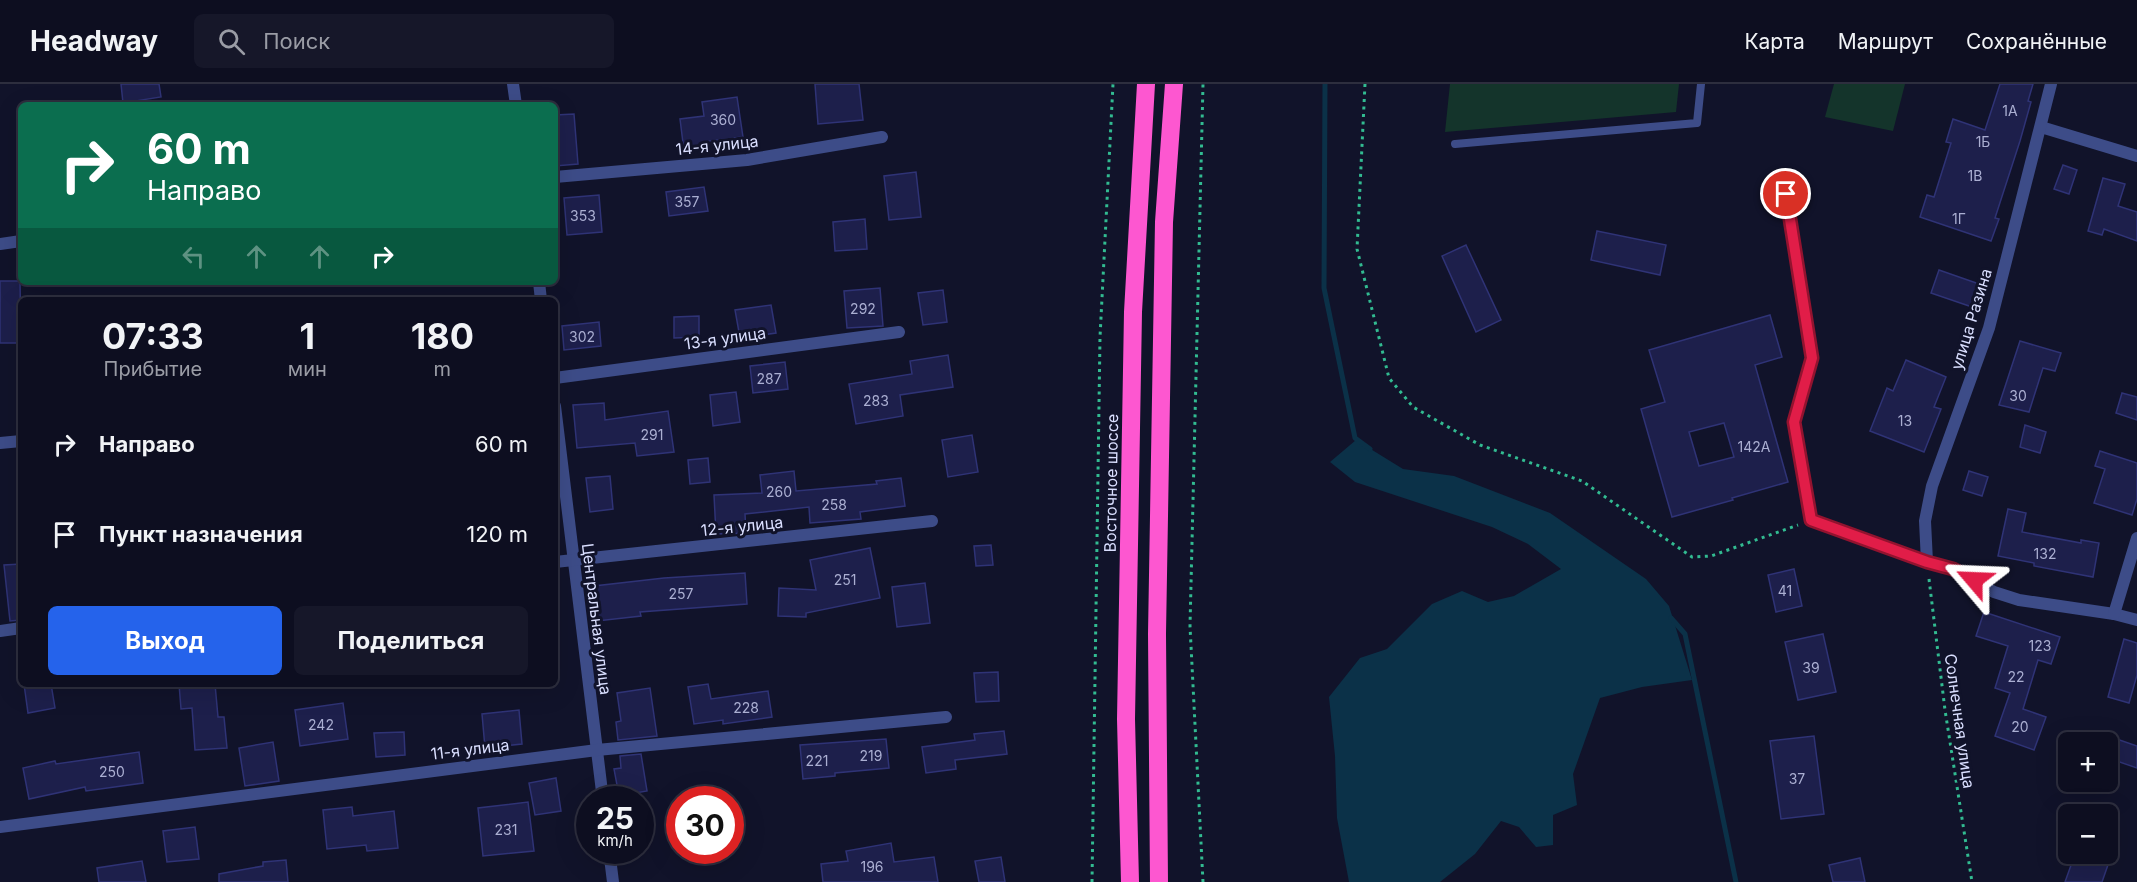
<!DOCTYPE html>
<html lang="ru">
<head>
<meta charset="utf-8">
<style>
  body { margin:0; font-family:Inter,sans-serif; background:#161729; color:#f1f3f6; height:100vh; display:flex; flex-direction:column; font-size:22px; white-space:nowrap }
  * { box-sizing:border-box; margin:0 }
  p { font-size:20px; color:#9a9ca5 }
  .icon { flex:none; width:33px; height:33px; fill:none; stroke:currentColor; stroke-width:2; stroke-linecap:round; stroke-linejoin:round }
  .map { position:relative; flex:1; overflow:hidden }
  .side { position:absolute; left:18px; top:213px; width:540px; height:390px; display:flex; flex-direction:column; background:#0d0e20; border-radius:9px; box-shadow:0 6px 24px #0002,0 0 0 2px #2d2e3e }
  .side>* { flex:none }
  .top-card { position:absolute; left:18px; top:18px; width:540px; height:183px; border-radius:9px; box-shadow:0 6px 24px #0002,0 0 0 2px #2d2e3e; background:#0b6e4f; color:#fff; overflow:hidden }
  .fabs { position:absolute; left:2058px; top:648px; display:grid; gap:12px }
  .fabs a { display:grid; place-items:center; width:60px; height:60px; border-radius:9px; background:#0d0e20; box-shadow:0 6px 24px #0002,0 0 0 2px #2d2e3e; font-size:30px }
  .speed { position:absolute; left:576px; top:702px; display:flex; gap:12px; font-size:30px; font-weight:700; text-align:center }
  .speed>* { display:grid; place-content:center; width:78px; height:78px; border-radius:50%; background:#0d0e20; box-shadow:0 6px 24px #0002,0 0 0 2px #2d2e3e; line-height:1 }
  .speed small { font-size:15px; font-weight:400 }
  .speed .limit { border:9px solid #d22; background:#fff; color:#111 }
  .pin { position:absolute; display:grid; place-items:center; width:51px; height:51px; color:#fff; margin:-26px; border:3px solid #fff; border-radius:50%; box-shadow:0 2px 6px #0007 }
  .me { position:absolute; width:66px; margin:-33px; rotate:296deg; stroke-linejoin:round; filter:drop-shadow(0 0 4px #0008) }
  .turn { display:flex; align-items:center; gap:21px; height:126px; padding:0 30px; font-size:27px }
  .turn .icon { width:78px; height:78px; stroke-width:2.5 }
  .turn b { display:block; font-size:42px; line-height:51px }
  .lanes { display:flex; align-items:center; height:57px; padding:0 30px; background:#0003; justify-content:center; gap:30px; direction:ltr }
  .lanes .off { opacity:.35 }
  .eta { display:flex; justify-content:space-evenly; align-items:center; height:102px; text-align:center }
  .eta b { font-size:36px; font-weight:700; line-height:42px }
  .cta { display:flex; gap:12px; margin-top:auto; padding:12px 30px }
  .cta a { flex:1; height:69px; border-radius:9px; background:#2563eb; color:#fff; font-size:24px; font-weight:700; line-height:69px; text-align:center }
  .cta a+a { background:#161729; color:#f1f3f6 }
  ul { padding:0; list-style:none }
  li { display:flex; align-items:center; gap:18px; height:90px; padding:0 30px }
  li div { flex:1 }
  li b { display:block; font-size:22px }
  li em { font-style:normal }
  header { display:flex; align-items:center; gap:36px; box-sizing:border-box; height:84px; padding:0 30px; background:#0d0e20; border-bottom:2px solid #2d2e3e }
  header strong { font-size:28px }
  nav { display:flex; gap:33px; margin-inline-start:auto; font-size:21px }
  .search { width:420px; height:54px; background:#161729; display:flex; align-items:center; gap:15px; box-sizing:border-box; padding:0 21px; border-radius:9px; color:#9a9ca5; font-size:22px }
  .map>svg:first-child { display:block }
  .green { fill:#14342b }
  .water { fill:#0b3148 }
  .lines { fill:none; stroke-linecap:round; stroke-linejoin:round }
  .stream { stroke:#0b3148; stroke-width:5 }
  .building { fill:#1d1f4b; stroke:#2f3376; stroke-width:1.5; fill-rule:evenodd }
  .path { stroke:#32bb91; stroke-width:3; stroke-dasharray:3 4.5; stroke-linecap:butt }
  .lane { stroke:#3d4c88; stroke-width:8 }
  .street { stroke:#3d4c88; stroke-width:12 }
  .highway { stroke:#fd57d0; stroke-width:18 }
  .route-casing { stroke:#92132f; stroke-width:15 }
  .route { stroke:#e11d48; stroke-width:10 }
  .labels { text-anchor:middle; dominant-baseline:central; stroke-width:6; stroke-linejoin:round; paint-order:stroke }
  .number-label { font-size:14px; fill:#abafd2 }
  .street-label { font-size:16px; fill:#dadfff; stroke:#11132a }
</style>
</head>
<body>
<header>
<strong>Headway</strong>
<div class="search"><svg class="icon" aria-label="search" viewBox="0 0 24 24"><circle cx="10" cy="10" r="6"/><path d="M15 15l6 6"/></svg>Поиск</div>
<nav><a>Карта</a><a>Маршрут</a><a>Сохранённые</a></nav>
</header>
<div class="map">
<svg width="2137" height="798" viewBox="0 0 2137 798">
  <rect width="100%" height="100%" fill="#11132a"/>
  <!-- green -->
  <g class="green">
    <path d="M1450,0H1679L1676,28L1445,48Z"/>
    <path d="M1834,0H1905L1893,47L1825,33Z"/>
  </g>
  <!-- water -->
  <path class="water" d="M1356,356L1403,385L1454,392L1550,429L1646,495L1669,522L1692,596L1642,603L1600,614L1573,690L1577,721L1553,731V761L1536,763L1519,743L1501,737L1475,770L1440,798H1349L1337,734L1335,672L1329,613L1360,574L1387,565L1432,520L1462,507L1488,518L1514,512L1561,485L1528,460L1492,443L1355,398L1330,378Z"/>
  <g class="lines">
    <!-- stream -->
    <g class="stream">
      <path d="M1325,0L1324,204L1355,354L1370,365"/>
      <path d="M1671,534L1685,550L1736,798"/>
    </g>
  </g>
  <!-- building -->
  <g class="building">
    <path d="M121,0H159L161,13L123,19Z"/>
    <path d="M815,0H859L863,36L818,40Z"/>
    <path d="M2000,0H2033L2028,17L2031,18L2020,57L1995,134L1999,135L1991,157L1920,133L1927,111L1934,113L1951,59L1946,58L1953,35L1985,46Z"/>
    <path d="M737,13L743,53L703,58L704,64L684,67L680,35L704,32L702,18Z"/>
    <path d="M574,30L578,80L555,82V31Z"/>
    <path d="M2063,81L2077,86L2069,110L2054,105Z"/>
    <path d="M916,88L921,133L889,136L884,92Z"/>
    <path d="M2103,94L2125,100L2118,122L2137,128V157L2104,145L2102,151L2088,147Z"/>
    <path d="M704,103L708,127L669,132L666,108Z"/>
    <path d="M599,111L602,148L567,151L564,114Z"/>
    <path d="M865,135L867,165L835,167L833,138Z"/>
    <path d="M1597,147L1666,161L1660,191L1591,176Z"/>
    <path d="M1466,161L1501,236L1476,248L1442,172Z"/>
    <path d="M1939,186L1982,201L1975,224L1931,209Z"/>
    <path d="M0,197H20L21,259H0Z"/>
    <path d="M880,204L883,242L847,244L844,207Z"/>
    <path d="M943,206L947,238L923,241L918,209Z"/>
    <path d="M771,221L776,249L740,254L735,226Z"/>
    <path d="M1770,231L1782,273L1755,281L1788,398L1732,414L1733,416L1672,433L1641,325L1665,318L1649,266ZM1724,339L1734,373L1699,382L1689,348Z"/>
    <path d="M699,232V253L674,254V233Z"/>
    <path d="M599,238L601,262L564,266L562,242Z"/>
    <path d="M2020,257L2061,269L2055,287L2043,284L2029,328L1999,321Z"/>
    <path d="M948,271L953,303L900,311L903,332L856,340L849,300L912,290L910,277Z"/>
    <path d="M1906,276L1946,293L1934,323L1941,325L1924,368L1870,347L1887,304L1893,307Z"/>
    <path d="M785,278L788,305L753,309L750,282Z"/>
    <path d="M736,308L740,338L713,342L710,311Z"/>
    <path d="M2122,309L2137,313V336L2116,329Z"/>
    <path d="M604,319L605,336L668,327L674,368L637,372L635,359L577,364L573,321Z"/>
    <path d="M2025,341L2046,348L2040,369L2020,363Z"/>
    <path d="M972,351L978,388L948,393L942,356Z"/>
    <path d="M2100,367L2137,379V415L2132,431L2094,419L2105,385L2095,382Z"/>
    <path d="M708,374L710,398L690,400L688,376Z"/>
    <path d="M794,387L796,407L877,400L876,397L901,394L905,422L860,428L861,435L810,439L809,423L745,430L746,449L716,450L714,411L762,409L760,391Z"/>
    <path d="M1969,387L1988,393L1982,412L1963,406Z"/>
    <path d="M610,392L613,425L590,428L586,394Z"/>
    <path d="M2008,425L2026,429L2022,448L2081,459V456L2099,459L2093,493L2034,482V479L1998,472Z"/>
    <path d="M991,461L993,481L976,482L974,462Z"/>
    <path d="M870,464L880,514L806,529V533L778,532L779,504L816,506L810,476Z"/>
    <path d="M21,480V536L10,537L4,481Z"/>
    <path d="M1794,485L1802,522L1776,528L1768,491Z"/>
    <path d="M745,489L747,520L640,528L641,532L597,537L594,502L664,494Z"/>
    <path d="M925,499L930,539L897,543L892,503Z"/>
    <path d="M1984,528L2060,553L2051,580L2038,576L2023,625L2046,633L2034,666L1995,652L2010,609L1995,604L2008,562L1976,552Z"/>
    <path d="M1823,550L1836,608L1798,616L1785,558Z"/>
    <path d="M2124,555L2137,559V591L2129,619L2108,613Z"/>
    <path d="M998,588L999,617L976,618L974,589Z"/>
    <path d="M24,600H51L55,624L28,629Z"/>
    <path d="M179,600H215L218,633H224L227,664L195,666L192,624L181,625Z"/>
    <path d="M708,600L711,615L768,607L772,633L723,640V636L694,640L688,603Z"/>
    <path d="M650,604L657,652L618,656L616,638L621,637L617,609Z"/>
    <path d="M343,619L348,655L300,662L295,626Z"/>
    <path d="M519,626L522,660L485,664L482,630Z"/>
    <path d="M1004,647L1007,670L955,676L956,685L926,689L922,663L975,656L974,650Z"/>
    <path d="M404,648L405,671L376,673L374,649Z"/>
    <path d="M1814,652L1824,730L1781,735L1770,657Z"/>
    <path d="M2108,652L2137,662V684L2108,674Z"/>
    <path d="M886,655L889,684L835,689V692L803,695L800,661Z"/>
    <path d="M273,658L279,697L245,702L239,664Z"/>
    <path d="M139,668L143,699L86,707L85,703L29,715L23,684L55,677L56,680Z"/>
    <path d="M641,670L647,707L619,712L614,685L621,684L620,672Z"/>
    <path d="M556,694L561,727L535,731L529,699Z"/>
    <path d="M528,718L534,767L483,772L478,724Z"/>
    <path d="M352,723L353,732L394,727L398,764L367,767L366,761L327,765L323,726Z"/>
    <path d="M195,743L199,775L167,778L163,747Z"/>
    <path d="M891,759L894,778L934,773L938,798H823L821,780L848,777L846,767Z"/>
    <path d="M2075,770H2084L2109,778L2102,798H2065Z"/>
    <path d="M1001,773L1005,798H979L975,777Z"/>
    <path d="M1860,774L1865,798H1833L1829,781Z"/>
    <path d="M286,776L288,798H219V790L263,782V778Z"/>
    <path d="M142,777L146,798H99L97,784Z"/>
  </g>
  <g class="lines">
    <!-- path -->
    <g class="path">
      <path d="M1365,0L1357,165L1389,294L1413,323L1480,361L1582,397L1692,473L1711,472L1798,441"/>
      <path d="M1929,495L1945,626L1972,798"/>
      <path d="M1092,798L1100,253L1113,0"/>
      <path d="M1203,798L1190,542L1203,0"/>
    </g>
    <!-- lane -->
    <g class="lane">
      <path d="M1455,60L1697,39L1701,0"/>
      <path d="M1786,110L1812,274L1794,338L1811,436"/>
    </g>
    <!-- street -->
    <g class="street">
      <path d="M513,0L516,21"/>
      <path d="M2041,43L2137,72"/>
      <path d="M555,93L747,76L882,53"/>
      <path d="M0,160L21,157"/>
      <path d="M539,198L541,216"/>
      <path d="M555,294L899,248"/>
      <path d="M555,322L603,716"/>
      <path d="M0,359L21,357"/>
      <path d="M1811,436L1927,478L1953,485L1994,508L2019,516L2114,530L2137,536"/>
      <path d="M555,478L932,437"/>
      <path d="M1927,478L1925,437L1932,402L1989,244L2051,0"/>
      <path d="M2114,530L2137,454"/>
      <path d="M0,547L21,544"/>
      <path d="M0,743L597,666L946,633"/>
      <path d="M609,766L613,798"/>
    </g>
    <!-- highway -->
    <g class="highway">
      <path d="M1130,798L1126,635L1133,228L1146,0"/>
      <path d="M1159,798L1157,550L1164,138L1174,0"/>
    </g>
  </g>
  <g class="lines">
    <!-- route casing -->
    <g class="route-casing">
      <path id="route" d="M1786,110L1812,274L1794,338L1811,436L1927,478L1953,485L1974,496"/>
    </g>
    <!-- route -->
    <use href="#route" class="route"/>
  </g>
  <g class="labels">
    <!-- number labels -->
    <g class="number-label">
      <text x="2010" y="26">1А</text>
      <text x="723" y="35">360</text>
      <text x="1983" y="57">1Б</text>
      <text x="1975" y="91">1В</text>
      <text x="687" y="117">357</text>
      <text x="583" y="131">353</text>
      <text x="1959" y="134">1Г</text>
      <text x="863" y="224">292</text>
      <text x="582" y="252">302</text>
      <text x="769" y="294">287</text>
      <text x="2018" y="311">30</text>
      <text x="876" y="316">283</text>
      <text x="1905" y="336">1З</text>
      <text x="652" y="350">291</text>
      <text x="1754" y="362">142А</text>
      <text x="779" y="407">260</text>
      <text x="834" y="420">258</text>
      <text x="2045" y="469">132</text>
      <text x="845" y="495">251</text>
      <text x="1785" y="506">41</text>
      <text x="681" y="509">257</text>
      <text x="2040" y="561">123</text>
      <text x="1811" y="583">39</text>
      <text x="2016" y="592">22</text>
      <text x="746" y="623">228</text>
      <text x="321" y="640">242</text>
      <text x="2020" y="642">20</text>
      <text x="871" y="671">219</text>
      <text x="817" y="676">221</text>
      <text x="112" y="687">250</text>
      <text x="1797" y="694">37</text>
      <text x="506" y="745">231</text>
      <text x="872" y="782">196</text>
    </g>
    <!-- street labels -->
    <g class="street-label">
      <text transform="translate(717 61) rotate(-6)">14-я улица</text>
      <text transform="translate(1971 235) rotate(-73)">улица Разина</text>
      <text transform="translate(725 254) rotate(-8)">13-я улица</text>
      <text transform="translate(1111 399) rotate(-89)">Восточное шоссе</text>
      <text transform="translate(742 442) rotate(-6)">12-я улица</text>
      <text transform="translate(597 535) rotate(83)">Центральная улица</text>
      <text transform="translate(1960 637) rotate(82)">Солнечная улица</text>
      <text transform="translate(470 665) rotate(-7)">11-я улица</text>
    </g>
  </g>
</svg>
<div class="fabs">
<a>+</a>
<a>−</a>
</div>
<div class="speed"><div>25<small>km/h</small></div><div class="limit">30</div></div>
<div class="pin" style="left:1786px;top:110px;background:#d93025"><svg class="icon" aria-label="arrive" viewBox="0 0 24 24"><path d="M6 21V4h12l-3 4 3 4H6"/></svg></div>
<svg class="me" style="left:1974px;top:496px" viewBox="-20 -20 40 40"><path d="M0-17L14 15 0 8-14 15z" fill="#e11d48" stroke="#fff" stroke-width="4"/></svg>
<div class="top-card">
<div class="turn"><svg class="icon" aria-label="right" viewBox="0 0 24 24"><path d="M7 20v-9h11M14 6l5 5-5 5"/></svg><div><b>60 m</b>Направо</div></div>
<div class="lanes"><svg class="icon off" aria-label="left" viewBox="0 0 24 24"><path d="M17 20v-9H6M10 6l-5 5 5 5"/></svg><svg class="icon off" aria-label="ahead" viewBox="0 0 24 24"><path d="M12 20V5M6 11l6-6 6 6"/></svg><svg class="icon off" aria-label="ahead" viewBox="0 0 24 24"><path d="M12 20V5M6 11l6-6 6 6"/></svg><svg class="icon" aria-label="right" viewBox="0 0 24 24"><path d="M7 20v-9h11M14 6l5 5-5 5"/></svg></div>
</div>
<section class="side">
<div class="eta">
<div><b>07:33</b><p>Прибытие</p></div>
<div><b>1</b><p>мин</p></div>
<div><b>180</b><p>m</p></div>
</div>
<ul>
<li><svg class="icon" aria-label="right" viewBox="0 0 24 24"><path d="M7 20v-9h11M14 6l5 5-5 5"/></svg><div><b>Направо</b></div><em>60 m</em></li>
<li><svg class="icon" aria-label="arrive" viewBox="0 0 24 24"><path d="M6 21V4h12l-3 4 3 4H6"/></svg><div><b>Пункт назначения</b></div><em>120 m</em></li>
</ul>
<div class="cta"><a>Выход</a><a>Поделиться</a></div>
</section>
</div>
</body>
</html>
